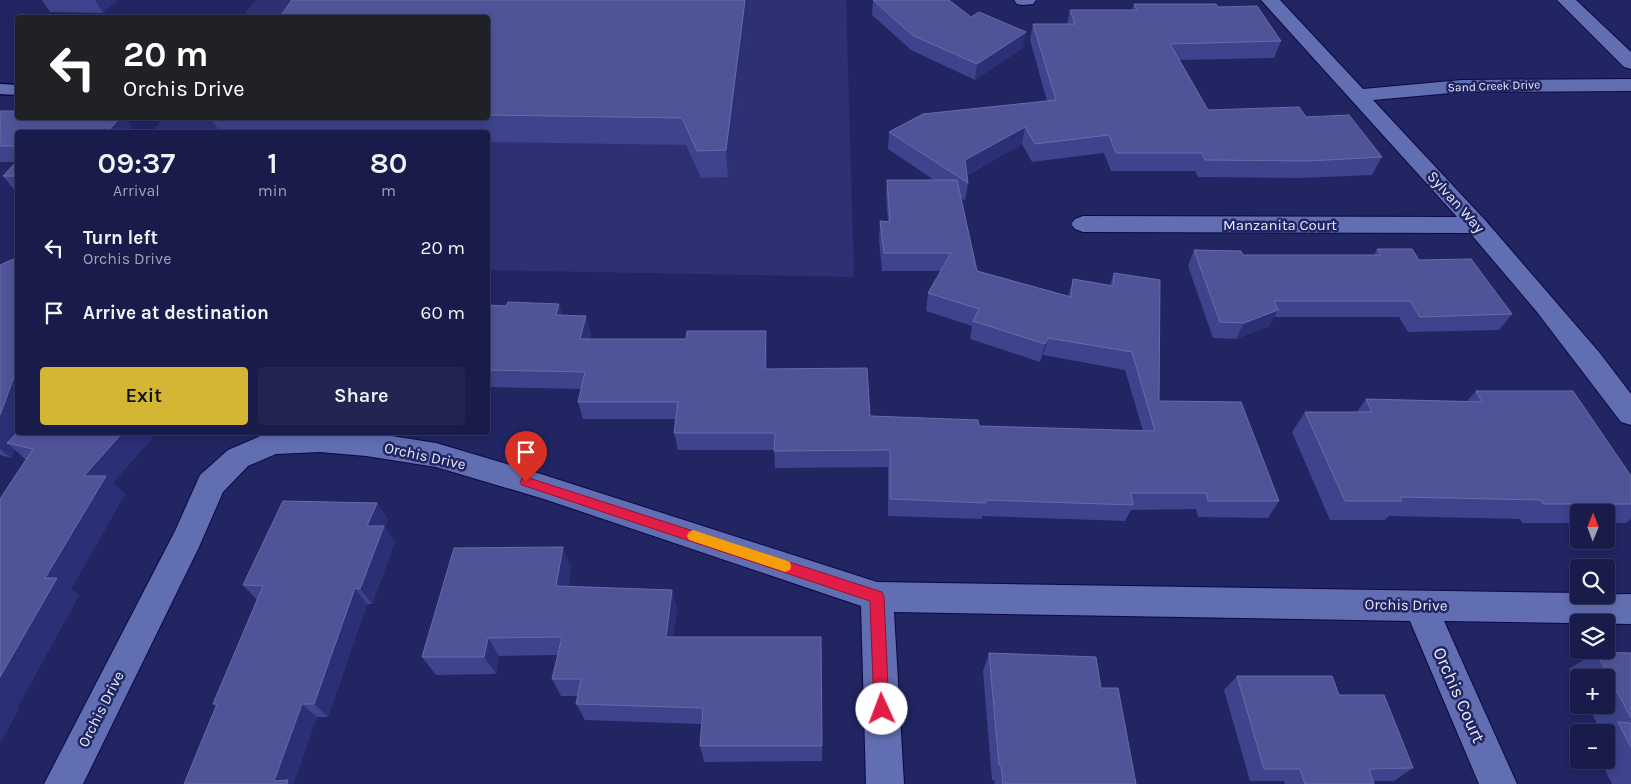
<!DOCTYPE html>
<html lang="en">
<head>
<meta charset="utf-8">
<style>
  body { margin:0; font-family:Karla,sans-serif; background:#222551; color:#f1f3f6; height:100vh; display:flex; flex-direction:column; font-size:19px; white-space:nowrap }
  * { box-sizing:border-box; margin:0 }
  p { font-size:16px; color:#9fa1b5 }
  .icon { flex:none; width:28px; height:28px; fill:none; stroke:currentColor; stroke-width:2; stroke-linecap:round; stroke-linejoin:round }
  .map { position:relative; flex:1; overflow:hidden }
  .details { position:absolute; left:15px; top:130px; width:475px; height:305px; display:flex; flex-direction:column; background:#191c4a; border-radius:5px; box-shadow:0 2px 8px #0003,0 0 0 1px #373a62 }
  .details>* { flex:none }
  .banner { position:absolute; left:15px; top:15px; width:475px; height:105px; border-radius:5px; box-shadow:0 2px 8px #0003,0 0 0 1px #373a62; background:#202124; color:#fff; overflow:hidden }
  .needle { width:32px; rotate:1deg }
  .tools { position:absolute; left:1570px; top:504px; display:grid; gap:10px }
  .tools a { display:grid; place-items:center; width:45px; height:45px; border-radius:5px; background:#191c4a; box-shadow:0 2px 8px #0003,0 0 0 1px #373a62; font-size:25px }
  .pin { position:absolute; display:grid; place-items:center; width:42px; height:42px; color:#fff; margin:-51px -21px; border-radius:50% 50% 50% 0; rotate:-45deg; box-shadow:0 0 5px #0007 }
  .pin .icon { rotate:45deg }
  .me { position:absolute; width:55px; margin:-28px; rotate:358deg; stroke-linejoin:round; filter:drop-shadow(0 0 4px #0008) }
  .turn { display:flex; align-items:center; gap:18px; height:105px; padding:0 25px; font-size:22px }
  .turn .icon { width:65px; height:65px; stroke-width:2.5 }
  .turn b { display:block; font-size:35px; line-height:42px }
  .eta { display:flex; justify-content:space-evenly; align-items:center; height:85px; text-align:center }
  .eta b { font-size:30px; font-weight:600; line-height:35px }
  .button { display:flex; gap:10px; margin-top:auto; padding:10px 25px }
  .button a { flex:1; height:58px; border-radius:5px; background:#d4b635; color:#111; font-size:20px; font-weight:600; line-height:58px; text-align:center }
  .button a+a { background:#222551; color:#f1f3f6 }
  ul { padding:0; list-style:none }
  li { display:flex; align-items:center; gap:15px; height:65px; padding:0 25px }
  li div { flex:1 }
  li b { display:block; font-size:19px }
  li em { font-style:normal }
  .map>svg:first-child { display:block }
  .built { fill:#2d3173 }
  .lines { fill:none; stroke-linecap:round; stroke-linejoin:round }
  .lane-casing { stroke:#0d0845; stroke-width:3 }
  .street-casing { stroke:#0d0845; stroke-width:2 }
  .lane { fill:#626eb2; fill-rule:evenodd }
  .street { fill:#626eb2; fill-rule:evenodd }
  .wall { fill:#3d438c }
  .shaded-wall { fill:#2a2f76 }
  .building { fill:#4f5498; stroke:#666ca7 }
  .route { fill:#e11d48; stroke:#92132f }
  .slow { fill:#f59e0b }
  .labels { text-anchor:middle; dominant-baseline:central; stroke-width:5; stroke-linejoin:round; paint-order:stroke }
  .far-street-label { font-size:12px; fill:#e5e9f8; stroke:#212562 }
  .street-label { font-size:15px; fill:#e5e9f8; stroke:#212562 }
  .near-street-label { font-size:18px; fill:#e5e9f8; stroke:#212562 }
</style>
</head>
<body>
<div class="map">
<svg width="1631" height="784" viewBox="0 0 1631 784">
  <rect width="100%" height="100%" fill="#212562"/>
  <!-- built -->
  <path class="built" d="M256,0H846L854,277L488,270V132H152L163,118H488V18L242,17Z"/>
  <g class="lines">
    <!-- lane casing -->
    <g class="lane-casing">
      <path id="lane" d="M0,84L18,85V95L0,94Z"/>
    </g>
    <!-- street casing -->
    <g class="street-casing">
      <g id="street">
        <path d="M1014,0H1036L1033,4L1023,5L1017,4Z"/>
        <path d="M1261,0H1280L1363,89L1462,80L1631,79V91L1462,92L1373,100L1485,220L1599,352L1631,394V425L1621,422L1537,312L1470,233L1083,232L1075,229L1071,224L1075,219L1083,216L1457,217Z"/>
        <path d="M1557,0H1576L1631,52V69L1624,67Z"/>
        <path d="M270,432H366L436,443L544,475L877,582L1579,593V595L1631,594V624L1444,621L1517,784H1479L1410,621L894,612L904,784H866L861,606L544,499L436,467L366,456L320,452L276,454L248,466L223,492L199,547L83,784H44L175,531L200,475L228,450Z"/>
      </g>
    </g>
    <!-- lane -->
    <use href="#lane" class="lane"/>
    <!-- street -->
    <use href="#street" class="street"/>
  </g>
  <!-- wall -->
  <g class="wall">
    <path d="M42,0H117L103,13L50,12Z"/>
    <path d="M750,0L728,177L701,178L686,145L488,142V132H220L211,118H488V18Z"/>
    <path d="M873,0L971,17L1023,48L975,80L911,50L872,15Z"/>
    <path d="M1134,4L1218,7L1281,41L1274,58L1180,60L1208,110L1306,117L1382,157L1372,175L1300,178L1198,177L1195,171H1111L1104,153L1032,162L1022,144L967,175L968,183L965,201L961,198L977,271L1068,296L1073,279L1110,285L1114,273L1159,401L1279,501L1268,518L1198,517L1196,509L1131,510L1125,521L982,516V519L888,516V467L775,468L774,450H678L674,433L676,419H583L578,402L581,389L491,387L489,382H488V305L563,315L591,333L590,339L767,349V369L870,416L979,426L1143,431L1125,370L1043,355L1040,362L970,339L972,326L926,311L928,293L941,271H882L879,239L880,221L888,222L886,198L887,180H934L888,149L889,132L1047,101L1030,40L1033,24H1067L1070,10H1132Z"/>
    <path d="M0,111L18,118L133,129L18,132V192H16L3,176L16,162H0Z"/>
    <path d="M1377,249L1419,260L1512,314L1499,330L1408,332L1399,317H1273L1269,326L1236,339L1213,338L1188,266L1194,250L1243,255H1374Z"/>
    <path d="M0,265L18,432L113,483L125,494L71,589L79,595L17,708L19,709L0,742V499L26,460L14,449L11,458L0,455Z"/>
    <path d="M1476,391L1631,476V519L1626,523H1606V512H1579V523H1522L1520,519L1389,516L1385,520H1330L1292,432L1305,412H1357L1366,399L1467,401Z"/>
    <path d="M377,503L388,519L385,527L395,542L372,604H367L328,717H317L216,706L213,704L257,600L243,585Z"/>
    <path d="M571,567L568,587L672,590L677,609L673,637L822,746V761L704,762L700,746L701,724L585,720L576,704L578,696H561L552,679L558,655L499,656L496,674L436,675L422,657Z"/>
    <path d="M1596,652L1631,653V784H1612L1600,760H1606V732H1599L1601,731L1587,705H1606V678H1579V688L1569,669Z"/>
    <path d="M989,653L1101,688L1136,784H995L994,780H992L983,671Z"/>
    <path d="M1237,676L1339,695L1413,768L1394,781H1373L1374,784H1285L1284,781H1250L1224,690Z"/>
  </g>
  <!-- shaded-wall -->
  <g class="shaded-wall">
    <path d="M95,0H117L103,13Z"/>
    <path d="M745,0H750L728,177L726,150Z"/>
    <path d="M1026,32L1023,48L975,80L977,64Z"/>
    <path d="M120,118H126L133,129L131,132H107Z"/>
    <path d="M1025,127L1022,144L962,177L965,160Z"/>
    <path d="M559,304L565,321L556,315Z"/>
    <path d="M1278,310L1269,326L1236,339L1244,323Z"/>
    <path d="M586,316L591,333L585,357L580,339Z"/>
    <path d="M766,331L767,349L766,386L765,369Z"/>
    <path d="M1048,338L1043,355L1040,362L1045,344Z"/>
    <path d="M18,366V432L7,443L14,449L11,458L0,449V415Z"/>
    <path d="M123,432H158L113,483L125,494L71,589L79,595L17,708L19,709L0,742V677L45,578L84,476Z"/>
    <path d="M377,503L388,519L385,527L395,542L372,604L360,589L367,526Z"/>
    <path d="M563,547L571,567L564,605L556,586Z"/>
    <path d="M355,588L367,604L328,717L314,704Z"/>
    <path d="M672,590L677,609L671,655L666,637Z"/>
    <path d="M488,638L499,656L496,674L484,657Z"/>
    <path d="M302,704L317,717L294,784H279L274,781Z"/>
  </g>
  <!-- building -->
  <g class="building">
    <path d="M292,0H745L726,150L697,151L682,118L488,115V18H279Z"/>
    <path d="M873,0H949L971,17L979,12L1026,32L977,64L912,35Z"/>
    <path d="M1134,4H1216L1218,7L1257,6L1281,41L1170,44L1208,110L1299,107L1306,117L1349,115L1382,157L1309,161L1205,160L1202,153H1116L1109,135L1035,144L1025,127L965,160L968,183L889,132L923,114L1056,100L1033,24H1075L1070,10H1137Z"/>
    <path d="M0,111H18L16,114H18V118H120L107,132H18V146H0Z"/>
    <path d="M18,160V176H3Z"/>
    <path d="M887,180H957L977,271L1071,297L1073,279L1113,286L1114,273L1160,280L1159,401L1241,402L1279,501H1208L1206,493H1131L1133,505L985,500L986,503L890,499V450L774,451L775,433H674L678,402H578L585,372L488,370V305L506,306L508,302L559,304L556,315L586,316L580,339H686L687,331H766L765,369L867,368L870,416L978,420L979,426L1155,431L1132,352L1048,338L1045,344L973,321L979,309L928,293L951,253H884L880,221L890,222Z"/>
    <path d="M1377,249H1412L1419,260L1471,259L1512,314L1420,317L1410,301H1274L1278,310L1244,323L1220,322L1194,250L1241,251L1243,255H1381Z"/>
    <path d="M18,257V366L0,415V265Z"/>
    <path d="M1476,391H1573L1631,476V504H1543L1541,500L1400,497L1402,501H1345L1305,412H1372L1366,399L1482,402Z"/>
    <path d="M18,432H123L84,476H106L45,578H57L0,677V499L33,449L7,443Z"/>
    <path d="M283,501L377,503L367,526H384L360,589L355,588L314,704H302L274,781L288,780L287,784H184L217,704H213L263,586L243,585Z"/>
    <path d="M563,547L556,586L672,590L666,637H821L822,746H700L703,708L576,704L581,679H552L562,637L488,638L484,657H422L454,548Z"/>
    <path d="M1596,652L1631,653V718Z"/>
    <path d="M989,653L1096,657L1101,688H1118L1136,784H1003L1001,765H999Z"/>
    <path d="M1237,676H1332L1339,695H1384L1413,768L1369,769L1374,784H1305L1300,769H1264Z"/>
    <path d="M1618,722L1631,723V747Z"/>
  </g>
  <!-- route -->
  <path class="route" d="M526,477L882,592L884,597L889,709L887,714L882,716L876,714L874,709L870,601L522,485L520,482L522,478Z"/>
  <!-- slow -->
  <path class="slow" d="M693,530L785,560L790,562L791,566L790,570L785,572L689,540L687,536L689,532Z"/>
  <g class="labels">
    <!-- far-street labels -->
    <g class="far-street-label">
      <text transform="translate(1494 86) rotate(-2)">Sand Creek Drive</text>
    </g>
    <!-- street labels -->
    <g class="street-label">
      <text transform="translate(1456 202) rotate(48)">Sylvan Way</text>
      <text x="1280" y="225">Manzanita Court</text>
      <text transform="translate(425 456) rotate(12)">Orchis Drive</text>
      <text transform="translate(1406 605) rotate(1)">Orchis Drive</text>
      <text transform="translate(101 709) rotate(-63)">Orchis Drive</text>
    </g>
    <!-- near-street labels -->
    <g class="near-street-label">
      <text transform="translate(1459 695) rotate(66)">Orchis Court</text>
    </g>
  </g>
</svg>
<div class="tools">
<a><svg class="needle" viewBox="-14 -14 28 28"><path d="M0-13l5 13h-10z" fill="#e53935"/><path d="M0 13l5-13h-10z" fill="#9fa1b5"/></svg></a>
<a><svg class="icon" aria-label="search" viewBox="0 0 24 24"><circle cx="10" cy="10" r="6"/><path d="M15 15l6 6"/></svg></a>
<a><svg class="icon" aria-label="layers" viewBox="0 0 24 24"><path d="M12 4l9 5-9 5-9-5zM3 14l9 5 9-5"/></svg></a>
<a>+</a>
<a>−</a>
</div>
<div class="pin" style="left:526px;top:482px;background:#d93025"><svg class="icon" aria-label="arrive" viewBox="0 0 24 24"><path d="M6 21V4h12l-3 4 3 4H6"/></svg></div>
<svg class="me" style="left:882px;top:709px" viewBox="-20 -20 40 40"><circle r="19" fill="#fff"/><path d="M0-13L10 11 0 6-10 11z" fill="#e11d48"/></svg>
<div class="banner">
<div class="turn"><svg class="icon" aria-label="left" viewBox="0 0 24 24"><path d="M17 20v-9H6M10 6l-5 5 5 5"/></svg><div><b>20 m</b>Orchis Drive</div></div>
</div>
<section class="details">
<div class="eta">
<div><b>09:37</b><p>Arrival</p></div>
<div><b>1</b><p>min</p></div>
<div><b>80</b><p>m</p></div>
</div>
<ul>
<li><svg class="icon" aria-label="left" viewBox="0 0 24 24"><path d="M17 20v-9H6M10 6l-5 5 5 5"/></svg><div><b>Turn left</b><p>Orchis Drive</p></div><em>20 m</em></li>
<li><svg class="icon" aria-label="arrive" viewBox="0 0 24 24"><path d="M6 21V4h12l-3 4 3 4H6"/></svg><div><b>Arrive at destination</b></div><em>60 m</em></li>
</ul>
<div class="button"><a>Exit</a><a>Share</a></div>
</section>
</div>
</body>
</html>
